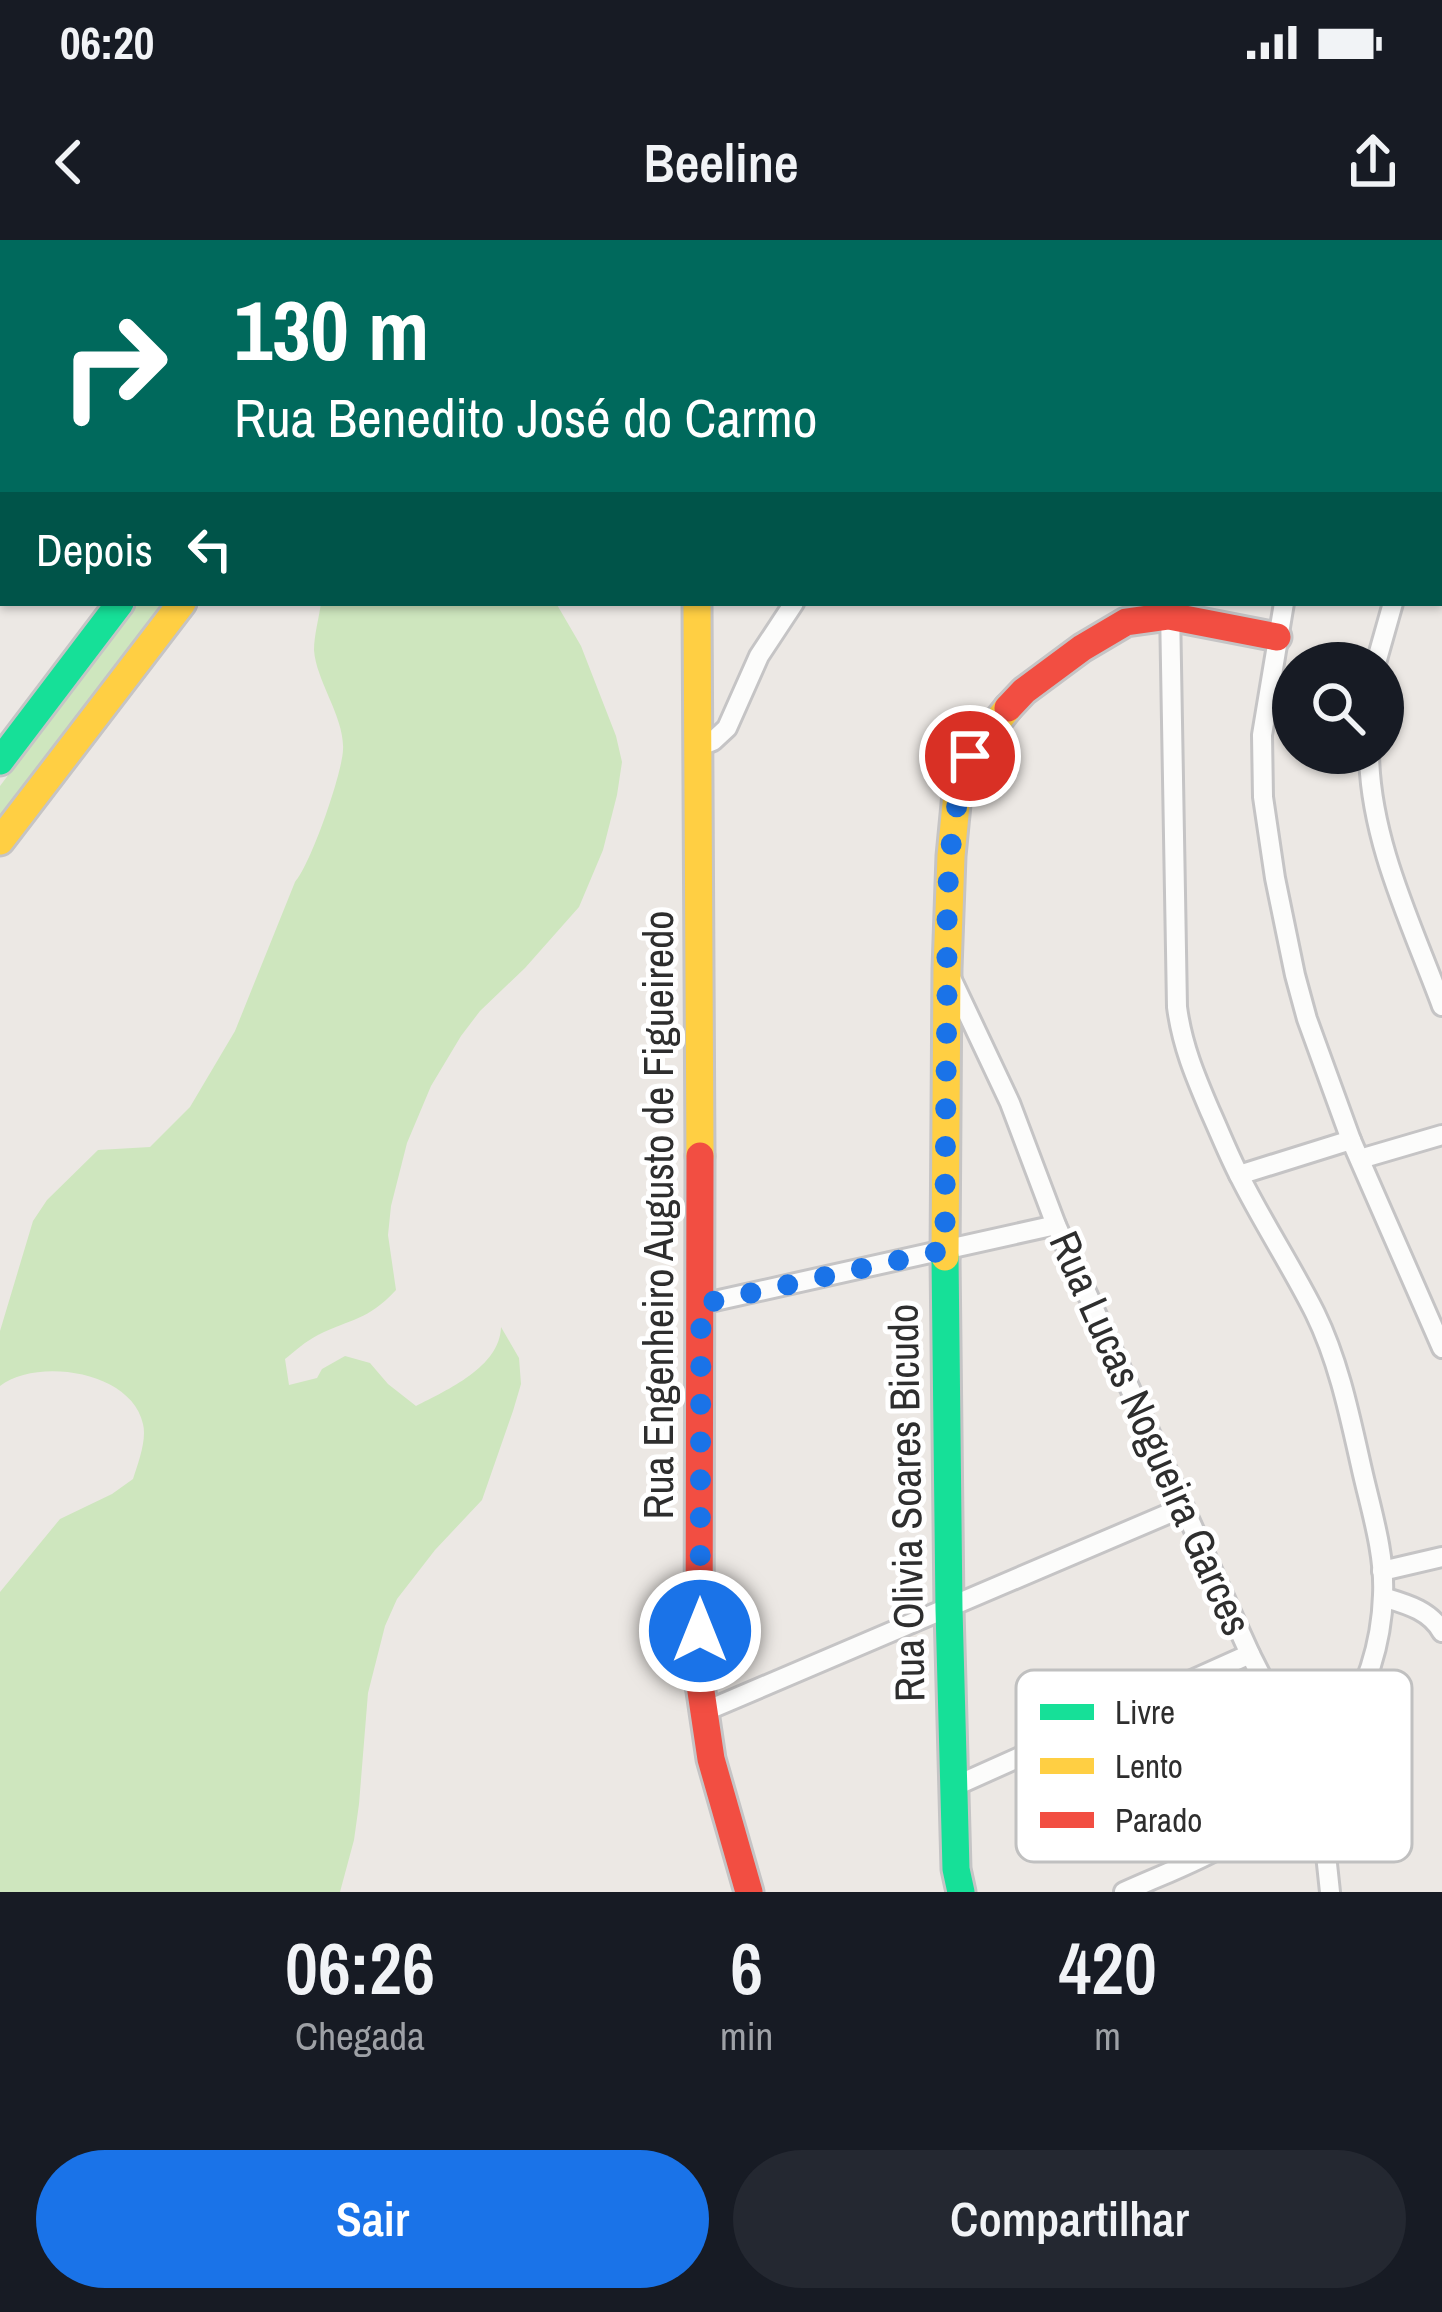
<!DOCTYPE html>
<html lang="pt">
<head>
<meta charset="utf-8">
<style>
  body { margin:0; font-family:"Archivo Narrow",sans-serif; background:#242831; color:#f1f3f6; height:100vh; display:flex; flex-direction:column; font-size:45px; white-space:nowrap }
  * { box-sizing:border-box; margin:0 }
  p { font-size:39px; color:#9ea1a6 }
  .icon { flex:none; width:66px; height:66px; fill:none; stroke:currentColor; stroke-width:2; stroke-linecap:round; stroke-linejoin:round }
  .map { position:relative; height:1652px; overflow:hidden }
  .panel { display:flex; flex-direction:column; background:#171b24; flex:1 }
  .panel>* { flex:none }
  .hud { position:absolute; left:0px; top:0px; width:1443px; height:366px; box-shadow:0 3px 9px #0004; background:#00695c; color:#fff; overflow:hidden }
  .buttons { position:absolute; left:1272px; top:402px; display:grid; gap:24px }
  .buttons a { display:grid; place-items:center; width:132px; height:132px; border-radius:50%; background:#171b24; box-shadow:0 3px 9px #0004; font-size:60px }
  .pin { position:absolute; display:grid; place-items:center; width:102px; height:102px; color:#fff; margin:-51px; border:6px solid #fff; border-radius:50%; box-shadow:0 3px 12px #0007 }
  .me { position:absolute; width:132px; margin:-66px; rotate:0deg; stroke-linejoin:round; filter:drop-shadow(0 0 9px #0008) }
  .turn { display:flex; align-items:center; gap:42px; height:252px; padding:0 36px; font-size:54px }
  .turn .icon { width:156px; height:156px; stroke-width:2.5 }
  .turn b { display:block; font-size:84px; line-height:102px }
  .then { display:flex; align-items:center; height:114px; padding:0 36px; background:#0003; gap:24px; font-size:45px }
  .eta { display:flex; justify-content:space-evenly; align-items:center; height:204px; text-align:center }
  .eta b { font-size:72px; font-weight:600; line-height:84px }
  .cta { display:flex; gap:24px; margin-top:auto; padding:24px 36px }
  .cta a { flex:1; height:138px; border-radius:72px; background:#1a73e8; color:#fff; font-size:48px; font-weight:600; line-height:138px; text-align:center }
  .cta a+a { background:#242831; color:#f1f3f6 }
  .status { display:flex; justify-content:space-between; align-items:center; height:84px; padding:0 60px; background:#171b24; direction:ltr }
  .status svg { height:33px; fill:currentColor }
  header { display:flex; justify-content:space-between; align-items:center; height:156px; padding:0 36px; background:#171b24; font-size:54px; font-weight:600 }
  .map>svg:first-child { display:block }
  .green { fill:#cee6be }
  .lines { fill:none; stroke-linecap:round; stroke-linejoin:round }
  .street-casing { stroke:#c5c4c5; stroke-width:24 }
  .fast-casing { stroke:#c5c4c5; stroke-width:33 }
  .slow-casing { stroke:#c5c4c5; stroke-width:33 }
  .jam-casing { stroke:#c5c4c5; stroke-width:33 }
  .street { stroke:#fcfcfb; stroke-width:18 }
  .fast { stroke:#16e098; stroke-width:27 }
  .slow { stroke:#ffcf43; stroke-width:27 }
  .jam { stroke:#f24e42; stroke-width:27 }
  .route { stroke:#1a73e8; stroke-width:21; stroke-dasharray:0 37.8 }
  .labels { text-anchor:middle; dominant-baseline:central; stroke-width:10; stroke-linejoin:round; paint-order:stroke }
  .street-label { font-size:42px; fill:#2e2e2e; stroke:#fff }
  .key { fill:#fff; stroke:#c0c0c0; stroke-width:3 }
  .key-label { font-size:33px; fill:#2e2e2e }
</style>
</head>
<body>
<div class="status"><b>06:20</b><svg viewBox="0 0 49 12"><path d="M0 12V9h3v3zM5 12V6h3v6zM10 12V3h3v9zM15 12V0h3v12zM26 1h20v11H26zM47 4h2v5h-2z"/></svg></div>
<header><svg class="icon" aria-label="back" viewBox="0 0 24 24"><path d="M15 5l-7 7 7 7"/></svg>Beeline<svg class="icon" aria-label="share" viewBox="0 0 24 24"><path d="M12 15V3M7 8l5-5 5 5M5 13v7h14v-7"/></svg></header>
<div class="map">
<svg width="1442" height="1652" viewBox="0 0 1442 1652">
  <rect width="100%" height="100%" fill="#ece8e4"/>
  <!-- green -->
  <g class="green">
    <path d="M137,363H171L0,588V546Z"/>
    <path d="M321,363H556L581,406L616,496L622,522L617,555L603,610L579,667L525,728L480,771L461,796L431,846L407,903L391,966L388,995L396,1050C367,1081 352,1078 318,1095C306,1101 295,1111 285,1119L289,1145L317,1138L322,1129L345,1116L370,1123L388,1144L416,1166C447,1150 500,1127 501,1087L519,1118L521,1144L513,1171L482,1260L435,1310L397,1359L385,1386L368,1453L359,1564L354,1600L340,1652H0V1352L60,1279L112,1254L133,1239C138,1223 147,1200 143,1184C132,1131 37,1117 0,1146V1091L33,981L47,960L98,910L150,907L190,867L235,791L295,642C311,624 342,534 343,510C345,478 316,441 314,410C314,395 319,378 321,363Z"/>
  </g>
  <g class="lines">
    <!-- street casing -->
    <g class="street-casing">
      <g id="street">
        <path d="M1147,3L1149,0"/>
        <path d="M1419,3L1422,0"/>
        <path d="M1440,137L1442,138"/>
        <path d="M1440,202L1442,195"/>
        <path d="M1284,363L1262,495L1263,557L1275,638L1295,735L1307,779L1351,900L1442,1108"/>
        <path d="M1376,423L1393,363"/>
        <path d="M698,507L713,501L727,488L759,416L794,363"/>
        <path d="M1369,513C1370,601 1412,685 1442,766"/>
        <path d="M952,740L1010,863L1056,985L1250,1414L1311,1534L1324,1596L1330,1652"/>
        <path d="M1360,919L1442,895"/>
        <path d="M1239,935L1351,900"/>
        <path d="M701,1064L1056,985"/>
        <path d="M1382,1331L1442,1317"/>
        <path d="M1383,1357C1406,1364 1430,1370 1442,1392"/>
        <path d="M701,1473L1184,1267"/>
        <path d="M953,1547L1250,1414"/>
        <path d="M1124,1652C1159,1636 1198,1622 1231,1602C1315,1549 1380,1456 1383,1355C1385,1313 1371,1270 1362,1230C1350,1177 1339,1122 1315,1073C1292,1027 1263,983 1240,937C1229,916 1220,893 1210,871C1195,836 1182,805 1177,767L1170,368"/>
      </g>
    </g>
    <!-- fast casing -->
    <g class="fast-casing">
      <g id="fast">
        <path d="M397,3L400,0"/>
        <path d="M461,3L463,0"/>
        <path d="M697,3L698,0"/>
        <path d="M0,521L120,363"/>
        <path d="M945,1017L949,1369L956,1629L961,1652"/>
      </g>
    </g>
    <!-- slow casing -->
    <g class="slow-casing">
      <g id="slow">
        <path d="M235,3L237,0"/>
        <path d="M846,3L871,0"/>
        <path d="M0,316L3,312"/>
        <path d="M697,363L700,916"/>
        <path d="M0,601L182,363"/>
        <path d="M945,1017L947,729L951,616L957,554L970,516L1008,468"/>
      </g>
    </g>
    <!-- jam casing -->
    <g class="jam-casing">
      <g id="jam">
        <path d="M1008,468L1024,451L1082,408L1126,382L1169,376L1277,397"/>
        <path d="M700,916L699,1438L711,1519L749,1652"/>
      </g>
    </g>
    <!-- street -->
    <use href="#street" class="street"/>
    <!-- fast -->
    <use href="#fast" class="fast"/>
    <!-- slow -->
    <use href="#slow" class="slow"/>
    <!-- jam -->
    <use href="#jam" class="jam"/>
  </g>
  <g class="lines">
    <!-- route -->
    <path class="route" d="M700,1391L701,1064L945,1010C945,924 946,839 947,753C947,674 944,591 970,516"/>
  </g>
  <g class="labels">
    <!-- street labels -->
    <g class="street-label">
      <text transform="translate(658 975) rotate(-90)">Rua Engenheiro Augusto de Figueiredo</text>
      <text transform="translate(1151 1193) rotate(66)">Rua Lucas Nogueira Garces</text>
      <text transform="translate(906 1263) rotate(-91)">Rua Olivia Soares Bicudo</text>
    </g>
  </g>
  <!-- legend -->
  <rect x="1016" y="1430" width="396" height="192" rx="18" class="key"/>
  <rect x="1040" y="1464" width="54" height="16" fill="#16e098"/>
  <rect x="1040" y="1518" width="54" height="16" fill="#ffcf43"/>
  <rect x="1040" y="1572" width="54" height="16" fill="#f24e42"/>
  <g class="key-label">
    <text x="1115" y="1484">Livre</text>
    <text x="1115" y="1538">Lento</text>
    <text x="1115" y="1592">Parado</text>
  </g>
</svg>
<div class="buttons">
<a><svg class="icon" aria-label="search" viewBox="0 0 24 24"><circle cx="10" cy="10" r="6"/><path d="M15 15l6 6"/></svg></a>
</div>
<div class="pin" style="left:970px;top:516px;background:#d93025"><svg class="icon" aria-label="arrive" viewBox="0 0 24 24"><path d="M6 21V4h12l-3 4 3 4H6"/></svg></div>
<svg class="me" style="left:700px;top:1391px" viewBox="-20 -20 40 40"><circle r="17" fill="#1a73e8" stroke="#fff" stroke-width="3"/><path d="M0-11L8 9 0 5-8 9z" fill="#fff"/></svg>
<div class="hud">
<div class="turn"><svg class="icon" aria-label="right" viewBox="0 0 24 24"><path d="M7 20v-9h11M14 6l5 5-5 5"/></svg><div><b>130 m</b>Rua Benedito José do Carmo</div></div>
<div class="then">Depois<svg class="icon" aria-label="left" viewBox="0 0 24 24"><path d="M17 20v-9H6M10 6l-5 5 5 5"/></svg></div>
</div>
</div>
<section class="panel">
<div class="eta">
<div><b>06:26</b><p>Chegada</p></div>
<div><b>6</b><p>min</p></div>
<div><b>420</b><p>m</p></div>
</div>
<div class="cta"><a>Sair</a><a>Compartilhar</a></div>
</section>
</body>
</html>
